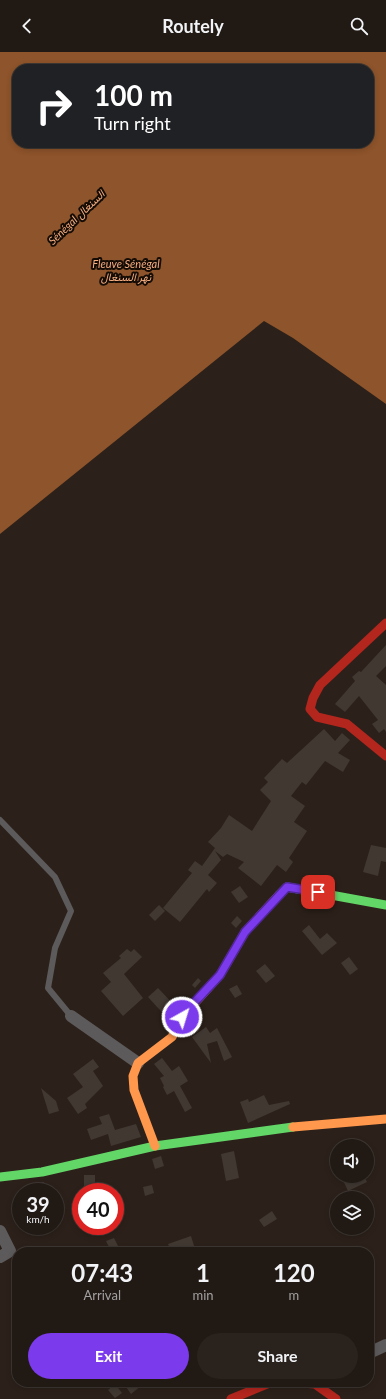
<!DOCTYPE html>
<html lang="en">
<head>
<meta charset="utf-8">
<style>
  body { margin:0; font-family:Lato,Vazirmatn,sans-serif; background:#29221d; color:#f1f3f6; height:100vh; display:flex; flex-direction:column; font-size:15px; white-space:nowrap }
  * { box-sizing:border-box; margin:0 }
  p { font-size:13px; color:#a2a0a0 }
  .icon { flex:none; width:22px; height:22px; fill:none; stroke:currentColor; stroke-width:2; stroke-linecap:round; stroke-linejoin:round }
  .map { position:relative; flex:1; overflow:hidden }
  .sheet { position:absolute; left:12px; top:1195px; width:362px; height:140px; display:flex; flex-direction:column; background:#211914; border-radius:16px; box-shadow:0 2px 6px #0003,0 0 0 1px #3e3834 }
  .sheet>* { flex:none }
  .top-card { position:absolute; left:12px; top:12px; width:362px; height:84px; border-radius:16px; box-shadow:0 2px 6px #0003,0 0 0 1px #3e3834; background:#202124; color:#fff; overflow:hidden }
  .controls { position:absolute; left:330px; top:1087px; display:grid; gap:8px }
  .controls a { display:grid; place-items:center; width:44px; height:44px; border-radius:50%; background:#211914; box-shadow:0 2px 6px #0003,0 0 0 1px #3e3834; font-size:20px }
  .speed { position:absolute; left:12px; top:1131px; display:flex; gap:8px; font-size:20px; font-weight:700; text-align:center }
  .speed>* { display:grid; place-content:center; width:52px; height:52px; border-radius:50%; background:#211914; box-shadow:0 2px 6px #0003,0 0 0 1px #3e3834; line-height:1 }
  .speed small { font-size:10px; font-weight:400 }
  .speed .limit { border:6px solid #d22; background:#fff; color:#111 }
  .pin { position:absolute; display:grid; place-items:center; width:34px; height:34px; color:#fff; margin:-17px; border-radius:8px; box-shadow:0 2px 6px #0006 }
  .me { position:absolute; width:44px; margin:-22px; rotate:39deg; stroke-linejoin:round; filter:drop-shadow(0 0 3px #0008) }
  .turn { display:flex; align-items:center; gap:14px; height:84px; padding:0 16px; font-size:18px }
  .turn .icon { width:52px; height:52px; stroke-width:2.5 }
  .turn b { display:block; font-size:28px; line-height:34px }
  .eta { display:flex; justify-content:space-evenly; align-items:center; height:68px; text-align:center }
  .eta b { font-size:24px; font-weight:700; line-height:28px }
  .button { display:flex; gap:8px; margin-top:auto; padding:8px 16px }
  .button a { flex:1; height:46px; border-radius:24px; background:#7c3aed; color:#fff; font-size:16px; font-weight:700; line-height:46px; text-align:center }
  .button a+a { background:#29221d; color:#f1f3f6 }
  header { display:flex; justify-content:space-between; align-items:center; height:52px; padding:0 16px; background:#211914; font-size:18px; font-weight:700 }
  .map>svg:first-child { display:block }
  .water { fill:#8e542b; fill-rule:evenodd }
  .building { fill:#413832 }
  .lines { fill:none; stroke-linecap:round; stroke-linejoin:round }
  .lane { stroke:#5c5a5b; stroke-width:6 }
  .street { stroke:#5c5a5b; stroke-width:12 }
  .fast { stroke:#63d668; stroke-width:9 }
  .slow { stroke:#ff974d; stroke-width:9 }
  .jam { stroke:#b3261e; stroke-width:9 }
  .route-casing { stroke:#51269a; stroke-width:10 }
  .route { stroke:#7c3aed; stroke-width:7 }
  .labels { text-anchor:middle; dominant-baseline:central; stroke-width:4; stroke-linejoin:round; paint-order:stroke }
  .water-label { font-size:11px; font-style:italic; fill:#f6ad7f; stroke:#150c06 }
</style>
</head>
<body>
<header><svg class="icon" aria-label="back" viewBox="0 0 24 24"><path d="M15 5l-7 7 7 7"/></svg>Routely<svg class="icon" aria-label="search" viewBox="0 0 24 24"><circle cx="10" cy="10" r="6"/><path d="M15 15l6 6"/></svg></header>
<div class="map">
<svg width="386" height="1347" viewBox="0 0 386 1347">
  <rect width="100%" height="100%" fill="#2c211a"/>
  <!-- water -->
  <path class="water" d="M0,0H386V352L293,286L264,269L0,482ZM17,17H369V91H17Z"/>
  <!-- building -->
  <g class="building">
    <path d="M386,593V614L376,624L386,633V680L384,677L379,681L372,672L378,668L359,644L345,660L335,652L355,629L352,625L359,619L361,620Z"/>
    <path d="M324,677L335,689L342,681L350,688L338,701L350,708L343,720L325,709L306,733L302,730L291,744L305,754L294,770L307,779L289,806L293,810L286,820L277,813L261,834L238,816L244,810L227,802L223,805L215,799L221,808L208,823L217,831L209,840L207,837L180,870L163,856L192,821L188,818L195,809L202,814L215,796L208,790L221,776L229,763L252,779L271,749L260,738L268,730L264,726L282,707L287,711Z"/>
    <path d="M371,793L386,796V810L381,809L378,824L363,820Z"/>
    <path d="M240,834L248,845L239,851L231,840Z"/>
    <path d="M159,853L165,859L155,869L149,863Z"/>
    <path d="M237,864L242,869L236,876L231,871Z"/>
    <path d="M309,873L320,887L327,881L337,891L322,903L302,879Z"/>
    <path d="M127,897L131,900L134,897L142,905L124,922L143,946L123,964L101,939L111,930L103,921L121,906L119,904Z"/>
    <path d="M349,905L358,917L350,923L341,911Z"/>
    <path d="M265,912L275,924L266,931L256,919Z"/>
    <path d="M198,926L201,929L195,936L192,933Z"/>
    <path d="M237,933L242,942L235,946L229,937Z"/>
    <path d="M158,936L177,956L169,968L148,945Z"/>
    <path d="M206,975L210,981L217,976L232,1005L224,1009L217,989L207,992L211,1011L192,985Z"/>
    <path d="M162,1006L172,1019L179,1014L188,1029L180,1034L192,1056L185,1060L174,1039L167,1043L163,1035L164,1034L160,1026L164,1024L154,1012Z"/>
    <path d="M93,1007L99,1015L93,1019L103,1034L85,1052L87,1056L78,1062L67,1046L83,1035L73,1022Z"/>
    <path d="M41,1036L56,1049L59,1059L49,1062Z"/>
    <path d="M264,1043L269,1053L289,1049L290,1052L248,1071L240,1050L248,1047L249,1050Z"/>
    <path d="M109,1062L115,1078L136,1072L141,1085L111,1094L108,1082L91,1088L87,1077L102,1072L99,1065Z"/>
    <path d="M234,1099L239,1126L226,1129L221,1102Z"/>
    <path d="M161,1104L164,1114L155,1117L152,1107Z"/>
    <rect x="84" y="1123" width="11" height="11"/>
    <path d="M341,1124H364L367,1130L348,1139Z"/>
    <path d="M44,1130L45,1137L31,1139L29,1132Z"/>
    <path d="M152,1133L154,1141L145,1144L143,1135Z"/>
    <path d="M272,1159L277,1167L264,1175L259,1168Z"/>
    <path d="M191,1184L196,1200H171L168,1192Z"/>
    <path d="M114,1186L118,1194L110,1197L106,1189Z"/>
    <path d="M132,1330H146L131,1342L126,1335Z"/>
    <path d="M115,1332L122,1341L115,1346L108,1338Z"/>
  </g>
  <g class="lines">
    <!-- lane -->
    <path class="lane" d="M0,768L55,825L71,859L55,896L48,936L71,964"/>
    <!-- street -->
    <g class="street">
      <path d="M71,964L138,1011"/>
      <path d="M0,1179L10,1199L0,1205"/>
      <path d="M369,1301L386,1293"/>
    </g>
    <!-- fast -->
    <g class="fast">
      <path d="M279,843L287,835L386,853"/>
      <path d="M0,1125L42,1120L155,1094L293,1075"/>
    </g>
    <!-- slow -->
    <g class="slow">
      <path d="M293,1075L386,1067"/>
      <path d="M155,1094L134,1038L133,1024L138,1011L172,985L182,965L220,923L245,880L279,843"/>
    </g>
    <!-- jam -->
    <g class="jam">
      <path d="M386,571L320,633L313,646L310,657L317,665L347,672L386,704"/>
      <path d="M288,1330L315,1332L336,1347"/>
      <path d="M231,1347L272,1330"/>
    </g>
  </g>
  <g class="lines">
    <!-- route casing -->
    <g class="route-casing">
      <path id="route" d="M182,965L191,954L220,923L245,880L287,835L318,840"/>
    </g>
    <!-- route -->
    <use href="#route" class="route"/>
  </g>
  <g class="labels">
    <!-- water labels -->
    <g class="water-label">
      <text transform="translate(76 165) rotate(-44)">Sénégal السنغال</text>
      <text x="126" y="211">Fleuve Sénégal<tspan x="126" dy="13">نهر السنغال</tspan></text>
    </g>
  </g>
</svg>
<div class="controls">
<a><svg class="icon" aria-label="sound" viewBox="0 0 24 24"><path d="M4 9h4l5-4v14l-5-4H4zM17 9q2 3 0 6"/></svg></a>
<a><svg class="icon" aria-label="layers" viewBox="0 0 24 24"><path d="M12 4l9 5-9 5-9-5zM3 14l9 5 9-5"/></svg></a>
</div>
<div class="speed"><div>39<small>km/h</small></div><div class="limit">40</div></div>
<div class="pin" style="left:318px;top:840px;background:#d93025"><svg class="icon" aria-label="arrive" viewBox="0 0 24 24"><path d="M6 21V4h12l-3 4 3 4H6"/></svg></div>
<svg class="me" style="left:182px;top:965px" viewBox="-20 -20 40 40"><circle r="17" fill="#7c3aed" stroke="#fff" stroke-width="3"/><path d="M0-11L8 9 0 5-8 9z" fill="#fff"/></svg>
<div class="top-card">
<div class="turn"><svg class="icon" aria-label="right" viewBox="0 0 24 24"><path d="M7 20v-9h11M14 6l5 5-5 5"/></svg><div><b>100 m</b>Turn right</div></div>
</div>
<section class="sheet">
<div class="eta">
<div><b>07:43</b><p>Arrival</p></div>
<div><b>1</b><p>min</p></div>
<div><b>120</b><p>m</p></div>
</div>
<div class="button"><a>Exit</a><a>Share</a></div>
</section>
</div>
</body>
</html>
